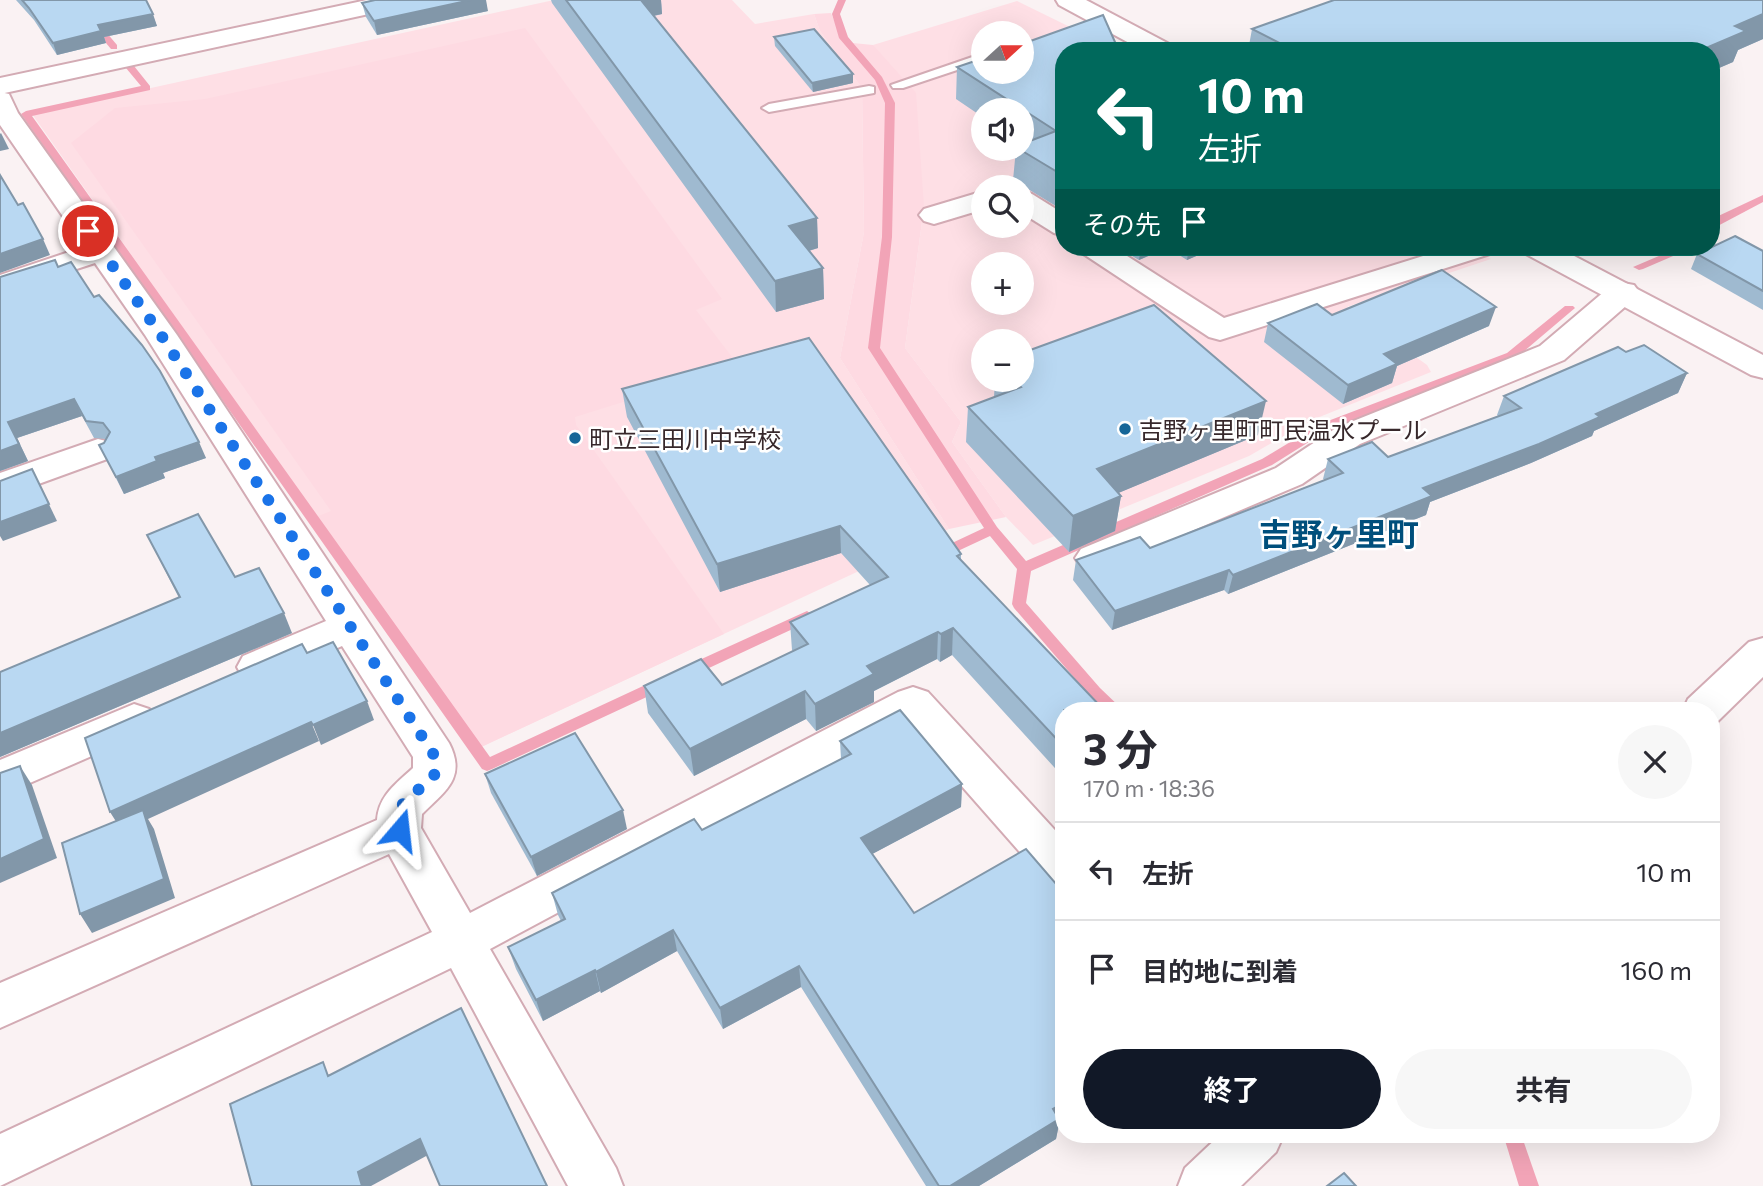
<!DOCTYPE html>
<html lang="ja">
<head>
<meta charset="utf-8">
<style>
  body { margin:0; font-family:Commissioner,"Noto Sans JP",sans-serif; background:#f7f7f7; color:#2b2b33; height:100vh; display:flex; flex-direction:column; font-size:26px; white-space:nowrap }
  * { box-sizing:border-box; margin:0 }
  p { font-size:23px; color:#7c7c81 }
  .icon { flex:none; width:38px; height:38px; fill:none; stroke:currentColor; stroke-width:2; stroke-linecap:round; stroke-linejoin:round }
  .map { position:relative; flex:1; overflow:hidden }
  .drawer { position:absolute; left:1055px; top:702px; width:665px; height:441px; display:flex; flex-direction:column; background:#fff; border-radius:28px; box-shadow:0 7px 28px #0002 }
  .drawer>* { flex:none }
  .hud { position:absolute; left:1055px; top:42px; width:665px; height:214px; border-radius:28px; box-shadow:0 7px 28px #0002; background:#00695c; color:#fff; overflow:hidden }
  .needle { width:46px; rotate:69deg }
  .fabs { position:absolute; left:971px; top:21px; display:grid; gap:14px }
  .fabs a { display:grid; place-items:center; width:63px; height:63px; border-radius:50%; background:#fff; box-shadow:0 7px 28px #0002; font-size:35px }
  .pin { position:absolute; display:grid; place-items:center; width:60px; height:60px; color:#fff; margin:-30px; border:4px solid #fff; border-radius:50%; box-shadow:0 2px 7px #0007 }
  .me { position:absolute; width:77px; margin:-38px; rotate:17deg; stroke-linejoin:round; filter:drop-shadow(0 0 5px #0008) }
  .turn { display:flex; align-items:center; gap:24px; height:147px; padding:0 28px; font-size:32px }
  .turn .icon { width:91px; height:91px; stroke-width:2.5 }
  .turn b { display:block; font-size:49px; line-height:60px }
  .then { display:flex; align-items:center; height:66px; padding:0 28px; background:#0003; gap:14px; font-size:26px }
  .round { display:grid; place-items:center; flex:none; width:74px; height:74px; border-radius:37px; background:#f7f7f7 }
  .overview { display:flex; align-items:center; justify-content:space-between; height:119px; padding:0 28px }
  h1 { font-size:42px; font-weight:700; line-height:52px }
  .cta { display:flex; gap:14px; margin-top:auto; padding:14px 28px }
  .cta a { flex:1; height:80px; border-radius:42px; background:#111827; color:#fff; font-size:28px; font-weight:700; line-height:80px; text-align:center }
  .cta a+a { background:#f7f7f7; color:#2b2b33 }
  ul { padding:0; list-style:none }
  li { display:flex; align-items:center; gap:21px; height:98px; padding:0 28px; border-top:2px solid #e1e1e2 }
  li div { flex:1 }
  li b { display:block; font-size:26px }
  li em { font-style:normal }
  .map>svg:first-child { display:block }
  .built { fill:#fedfe5; fill-rule:evenodd }
  .green { fill:#fedae2 }
  .lines { fill:none; stroke-linecap:round; stroke-linejoin:round }
  .stream { fill:#f2a4b7; fill-rule:evenodd }
  .lane-casing { stroke:#d3abb4; stroke-width:4 }
  .street-casing { stroke:#d3abb4; stroke-width:4 }
  .secondary-casing { stroke:#d3abb4; stroke-width:4 }
  .lane { fill:#fff; fill-rule:evenodd }
  .street { fill:#fff; fill-rule:evenodd }
  .secondary { fill:#fff; fill-rule:evenodd }
  .wall { fill:#9fbad0 }
  .shaded-wall { fill:#8297a9 }
  .building { fill:#b9d8f2; stroke:#8297a9; stroke-width:2 }
  .route { stroke:#1a73e8; stroke-width:12; stroke-dasharray:0 21.6 }
  .poi-dot { fill:#166698; stroke:#fff; stroke-width:2.5 }
  .labels { text-anchor:middle; dominant-baseline:central; stroke-width:5; stroke-linejoin:round; paint-order:stroke }
  .poi-label { font-size:24px; fill:#37282b; stroke:#fff; text-anchor:start }
  .district-label { font-size:32px; font-weight:bold; fill:#004f7c; stroke:#fff }
</style>
</head>
<body>
<div class="map">
<svg width="1763" height="1186" viewBox="0 0 1763 1186">
  <rect width="100%" height="100%" fill="#faf2f3"/>
  <!-- built -->
  <g class="built">
    <path d="M554,0H732L755,24L814,14L820,31L862,88L864,232L840,358L949,529L479,748L32,114Z"/>
    <path d="M1017,1L1119,51H1064V247H1469L1491,259L1347,307L1427,365L1431,372L1312,420L1249,456L1033,545L1006,517L952,442L961,422L905,348L924,207L873,45ZM984,33H1022V72H984ZM984,110H1022V149H984ZM984,187H1022V226H984ZM984,264H1022V303H984ZM984,341H1022V380H984Z"/>
  </g>
  <!-- green -->
  <g class="green">
    <path d="M831,13L843,42L873,45L916,93L924,207L905,348L961,422L952,442L1006,517L949,529L840,358L864,232L862,88L820,31L814,14Z"/>
    <path d="M525,28L722,299L696,310L739,366L575,417L576,425L724,634L479,748L316,517L331,511L71,143L115,108L205,99Z"/>
  </g>
  <g class="lines">
    <!-- stream -->
    <g class="stream">
      <path d="M70,0H79L117,45V49H111Z"/>
      <path d="M838,0H846L840,14L848,37L882,77L895,103L892,237L880,348L997,527L1026,561L1262,459L1320,424L1507,353L1565,306H1573L1575,308L1515,359L1328,430L1272,465L1031,571L1026,603L1100,688L1123,710H1106L1090,696L1014,608L1012,604L1017,569L990,536L945,557H935L933,554L935,551L984,528L868,348L882,237L885,103L875,80L839,38L832,14Z"/>
      <path d="M131,65L134,66L150,86V90L32,116L490,757L656,680H666L668,684L666,688L492,769L487,771L482,769L21,114L26,111L141,86L126,68Z"/>
      <path d="M1763,195V202L1712,229V220L1714,218Z"/>
      <path d="M1680,247H1694L1643,269L1639,270L1633,267Z"/>
      <path d="M807,611L814,616L812,620L694,675H684L682,671L684,667Z"/>
      <path d="M1503,1134H1521L1539,1186H1519Z"/>
    </g>
    <!-- lane casing -->
    <g class="lane-casing">
      <g id="lane">
        <path d="M984,53V61L903,88H893L891,85Z"/>
        <path d="M869,86L874,87V93L769,112L762,108L769,104Z"/>
      </g>
    </g>
    <!-- street casing -->
    <g class="street-casing">
      <g id="street">
        <path d="M0,92L9,94L18,113L177,335L449,743C467,778 445,791 422,814L421,828L470,913L898,692L913,687L928,692L1064,840V890L1048,884L908,725L490,949L616,1168L623,1186H568L451,968L0,1186V1134L432,932L389,854L0,1028V983L377,820C379,795 396,784 413,768V757L342,646L271,678L257,682L243,678L237,667L243,656L326,621L145,335L95,263L0,294V275L84,247L0,125Z"/>
        <path d="M984,191V209L934,224L924,221L919,215L924,209Z"/>
        <path d="M1022,191L1032,194L1064,214V236L1054,233L1022,213Z"/>
        <path d="M1078,247H1113L1224,318L1452,247H1497L1493,253L1220,340L1209,337L1082,253Z"/>
        <path d="M1623,283L1634,285L1639,292L1634,299L1564,360L1360,444L1302,484L1107,567L1094,571L1081,567L1075,558L1081,549L1276,468L1336,428L1540,346L1612,285Z"/>
        <path d="M98,439L110,442L116,450L110,458L0,498V473Z"/>
        <path d="M134,704L149,709L155,720L149,731L0,796V760Z"/>
      </g>
    </g>
    <!-- secondary casing -->
    <g class="secondary-casing">
      <g id="secondary">
        <path d="M367,0H413L410,5L401,7L0,94V78Z"/>
        <path d="M1056,0H1086L1173,46L1177,51H1144L1059,5Z"/>
        <path d="M1520,247H1557L1763,355V378L1751,375L1524,253Z"/>
        <path d="M1763,638V677L1718,721L1712,723V710H1683L1688,699L1749,642Z"/>
        <path d="M1221,1134H1284L1276,1152L1241,1186H1178L1185,1168Z"/>
      </g>
    </g>
    <!-- lane -->
    <use href="#lane" class="lane"/>
    <!-- street -->
    <use href="#street" class="street"/>
    <!-- secondary -->
    <use href="#secondary" class="secondary"/>
  </g>
  <!-- wall -->
  <g class="wall">
    <path d="M16,0H146L157,26L104,37L106,43L57,55L34,20Z"/>
    <path d="M551,0H661L662,14L654,16L817,218L818,248L809,251L823,268L824,299L776,312L552,3Z"/>
    <path d="M1763,0V39L1738,50L1733,62L1712,71V51H1248L1252,29Z"/>
    <path d="M362,3L488,11L377,35L366,17Z"/>
    <path d="M774,37L853,74V83L813,92L775,46Z"/>
    <path d="M1064,51V211L1013,180L1016,149H1022L1023,144L1022,143V110H984V118L956,99L957,67Z"/>
    <path d="M1117,247H1217L1187,260L1168,248L1139,260Z"/>
    <path d="M1763,251V310L1691,269L1697,254Z"/>
    <path d="M58,267L94,297L206,458L163,473L165,478L124,494L99,445L104,443L106,439L94,438L82,416L17,438L28,461L0,471V277Z"/>
    <path d="M1332,315L1489,326L1397,366L1392,383L1343,404L1264,342L1268,323Z"/>
    <path d="M1626,352L1687,373L1678,393L1594,431L1592,436L1531,463L1430,502L1426,515L1228,594L1224,590L1112,630L1073,580L1076,560L1150,548L1325,480L1323,479L1328,459L1388,457L1498,416L1497,415L1504,396Z"/>
    <path d="M995,380H1022L1258,435L1118,493L1121,496L1115,531L1069,552L966,442L968,407L994,397Z"/>
    <path d="M622,389L961,554V561L1064,710V778L952,655L940,662L937,659L874,691V702L816,731L806,719L694,776L648,713L644,686L722,685L793,651L792,650L790,622L870,585L841,553L720,592L627,417Z"/>
    <path d="M147,535L292,633L0,757V672L179,598Z"/>
    <path d="M840,741L962,784L961,807L872,854L1059,1124L1056,1139L979,1186H926L801,987L723,1029L677,951L601,993L600,991L543,1021L516,969L508,947L561,921L558,915L552,893L702,830L841,759Z"/>
    <path d="M485,774L627,829L537,876L491,793Z"/>
  </g>
  <!-- shaded-wall -->
  <g class="shaded-wall">
    <path d="M471,0H486L488,11L377,35L374,21Z"/>
    <path d="M635,0H661L662,14L637,19Z"/>
    <path d="M153,14L157,26L104,37L106,43L57,55L53,43L98,25Z"/>
    <path d="M1763,14V39L1738,50L1733,62L1712,71V51H1699L1735,26Z"/>
    <path d="M853,74V83L813,92L812,83Z"/>
    <path d="M1,133L9,149L0,151V134Z"/>
    <path d="M817,218L818,248L791,256L789,226Z"/>
    <path d="M43,239L50,255L0,273V254Z"/>
    <path d="M1141,247H1168L1139,260Z"/>
    <path d="M1189,247H1217L1187,260Z"/>
    <path d="M823,268L824,299L776,312L775,281Z"/>
    <path d="M1496,307L1489,326L1397,366L1392,383L1343,404L1348,385L1384,354Z"/>
    <path d="M1687,373L1678,393L1594,431L1592,436L1531,463L1430,502L1426,515L1228,594L1233,575L1423,488L1596,414Z"/>
    <path d="M74,399L82,416L17,438L28,461L0,471V451L8,422Z"/>
    <path d="M1266,401L1258,435L1092,504L1097,469Z"/>
    <path d="M199,442L206,458L163,473L165,478L124,494L116,477L155,457Z"/>
    <path d="M32,469L57,521L3,541L0,536V522Z"/>
    <path d="M1121,496L1115,531L1069,552L1073,516Z"/>
    <path d="M840,526L841,553L720,592L717,564Z"/>
    <path d="M1229,570L1224,590L1112,630L1115,611Z"/>
    <path d="M284,613L292,633L0,757V733Z"/>
    <path d="M953,628L952,655L940,662L941,634Z"/>
    <path d="M938,632L937,659L874,691V702L816,731L815,704L867,666Z"/>
    <path d="M805,691L806,719L694,776L690,749Z"/>
    <path d="M367,701L374,720L321,745L313,725Z"/>
    <path d="M311,722L319,741L148,819L154,829L175,898L92,933L80,914L122,831L110,812Z"/>
    <path d="M20,766L32,785L57,858L0,883V859Z"/>
    <path d="M962,784L961,807L861,860V838Z"/>
    <path d="M623,810L627,829L537,876L531,857Z"/>
    <path d="M673,930L677,951L601,993L596,972Z"/>
    <path d="M799,966L801,987L723,1029L720,1008Z"/>
    <path d="M595,970L600,991L543,1021L536,1000Z"/>
    <path d="M1064,1103V1120L1059,1124L1056,1139L979,1186H950L1053,1109Z"/>
    <path d="M420,1139L428,1155L371,1186H362L358,1172Z"/>
  </g>
  <!-- building -->
  <g class="building">
    <path d="M22,0H146L153,14L98,25L101,31L53,43L29,8Z"/>
    <path d="M375,0H471L374,21L362,3Z"/>
    <path d="M566,0H641L817,218L789,226L823,268L775,281Z"/>
    <path d="M1334,0H1763V14L1735,26L1746,31L1699,51H1295L1252,29Z"/>
    <path d="M1103,15L1119,51H1064V176L1019,149H1022V144L1056,131L957,67L984,58V72H1022V44Z"/>
    <path d="M814,29L853,74L812,83L774,37Z"/>
    <path d="M0,175L18,205L23,203L43,239L0,254Z"/>
    <path d="M1735,236L1763,251V291L1697,254Z"/>
    <path d="M55,260L58,267L71,262L94,297L99,295L142,345L160,371L199,442L155,457L157,461L116,477L99,445L104,443L110,432L103,423L86,421L74,399L8,422L19,444L0,451V277Z"/>
    <path d="M1442,270L1496,307L1384,354L1397,364L1348,385L1268,323L1317,304L1332,315Z"/>
    <path d="M1154,305L1266,401L1097,469L1121,496L1073,516L968,407L1021,387L1014,380H1022V353Z"/>
    <path d="M809,338L961,554L957,556L1104,710H1064V747L953,628L941,634L938,632L867,666L874,674L815,704L805,691L690,749L644,686L701,659L722,685L808,644L790,622L888,577L840,526L717,564L622,389Z"/>
    <path d="M1644,345L1687,373L1596,414L1600,417L1539,444L1423,488L1432,496L1233,575L1229,570L1115,611L1076,560L1140,537L1150,548L1343,473L1328,459L1372,442L1388,457L1521,408L1504,396L1618,347L1626,352Z"/>
    <path d="M32,469L49,504L0,522V481Z"/>
    <path d="M198,514L235,577L259,568L284,613L0,733V672L180,597L147,535Z"/>
    <path d="M333,642L367,701L313,725L311,722L110,812L85,738L302,644L307,653Z"/>
    <path d="M900,710L962,784L861,838L914,913L1026,849L1064,893V1103L1053,1109L1059,1119L950,1186H939L799,966L720,1008L673,930L596,972L595,970L536,1000L508,947L565,919L552,893L694,819L702,830L851,754L840,741Z"/>
    <path d="M575,733L623,810L531,857L485,774Z"/>
    <path d="M20,766L44,839L0,859V773Z"/>
    <path d="M143,810L164,879L80,914L62,843Z"/>
    <path d="M461,1008L547,1186H440L420,1139L358,1172L362,1186H252L230,1104L323,1062L328,1076Z"/>
    <path d="M1344,1173L1356,1186H1327Z"/>
  </g>
  <g class="lines">
    <!-- route -->
    <path class="route" d="M88,231L161,335L434,755L435,774L400,807V830"/>
  </g>
  <!-- markers -->
  <g class="poi-dot">
    <circle cx="1125" cy="429" r="7"/>
    <circle cx="575" cy="438" r="7"/>
  </g>
  <g class="labels">
    <!-- poi labels -->
    <g class="poi-label">
      <text x="1139" y="429">吉野ヶ里町町民温水プール</text>
      <text x="589" y="438">町立三田川中学校</text>
    </g>
    <!-- district labels -->
    <g class="district-label">
      <text x="1339" y="533">吉野ヶ里町</text>
    </g>
  </g>
</svg>
<div class="fabs">
<a><svg class="needle" viewBox="-14 -14 28 28"><path d="M0-13l5 13h-10z" fill="#e53935"/><path d="M0 13l5-13h-10z" fill="#7c7c81"/></svg></a>
<a><svg class="icon" aria-label="sound" viewBox="0 0 24 24"><path d="M4 9h4l5-4v14l-5-4H4zM17 9q2 3 0 6"/></svg></a>
<a><svg class="icon" aria-label="search" viewBox="0 0 24 24"><circle cx="10" cy="10" r="6"/><path d="M15 15l6 6"/></svg></a>
<a>+</a>
<a>−</a>
</div>
<div class="pin" style="left:88px;top:231px;background:#d93025"><svg class="icon" aria-label="arrive" viewBox="0 0 24 24"><path d="M6 21V4h12l-3 4 3 4H6"/></svg></div>
<svg class="me" style="left:400px;top:830px" viewBox="-20 -20 40 40"><path d="M0-17L14 15 0 8-14 15z" fill="#1a73e8" stroke="#fff" stroke-width="4"/></svg>
<div class="hud">
<div class="turn"><svg class="icon" aria-label="left" viewBox="0 0 24 24"><path d="M17 20v-9H6M10 6l-5 5 5 5"/></svg><div><b>10 m</b>左折</div></div>
<div class="then">その先<svg class="icon" aria-label="arrive" viewBox="0 0 24 24"><path d="M6 21V4h12l-3 4 3 4H6"/></svg></div>
</div>
<section class="drawer">
<div class="overview"><div><h1>3 分</h1><p>170 m · 18:36</p></div><a class="round"><svg class="icon" aria-label="close" viewBox="0 0 24 24"><path d="M6 6l12 12M18 6L6 18"/></svg></a></div>
<ul>
<li><svg class="icon" aria-label="left" viewBox="0 0 24 24"><path d="M17 20v-9H6M10 6l-5 5 5 5"/></svg><div><b>左折</b></div><em>10 m</em></li>
<li><svg class="icon" aria-label="arrive" viewBox="0 0 24 24"><path d="M6 21V4h12l-3 4 3 4H6"/></svg><div><b>目的地に到着</b></div><em>160 m</em></li>
</ul>
<div class="cta"><a>終了</a><a>共有</a></div>
</section>
</div>
</body>
</html>
